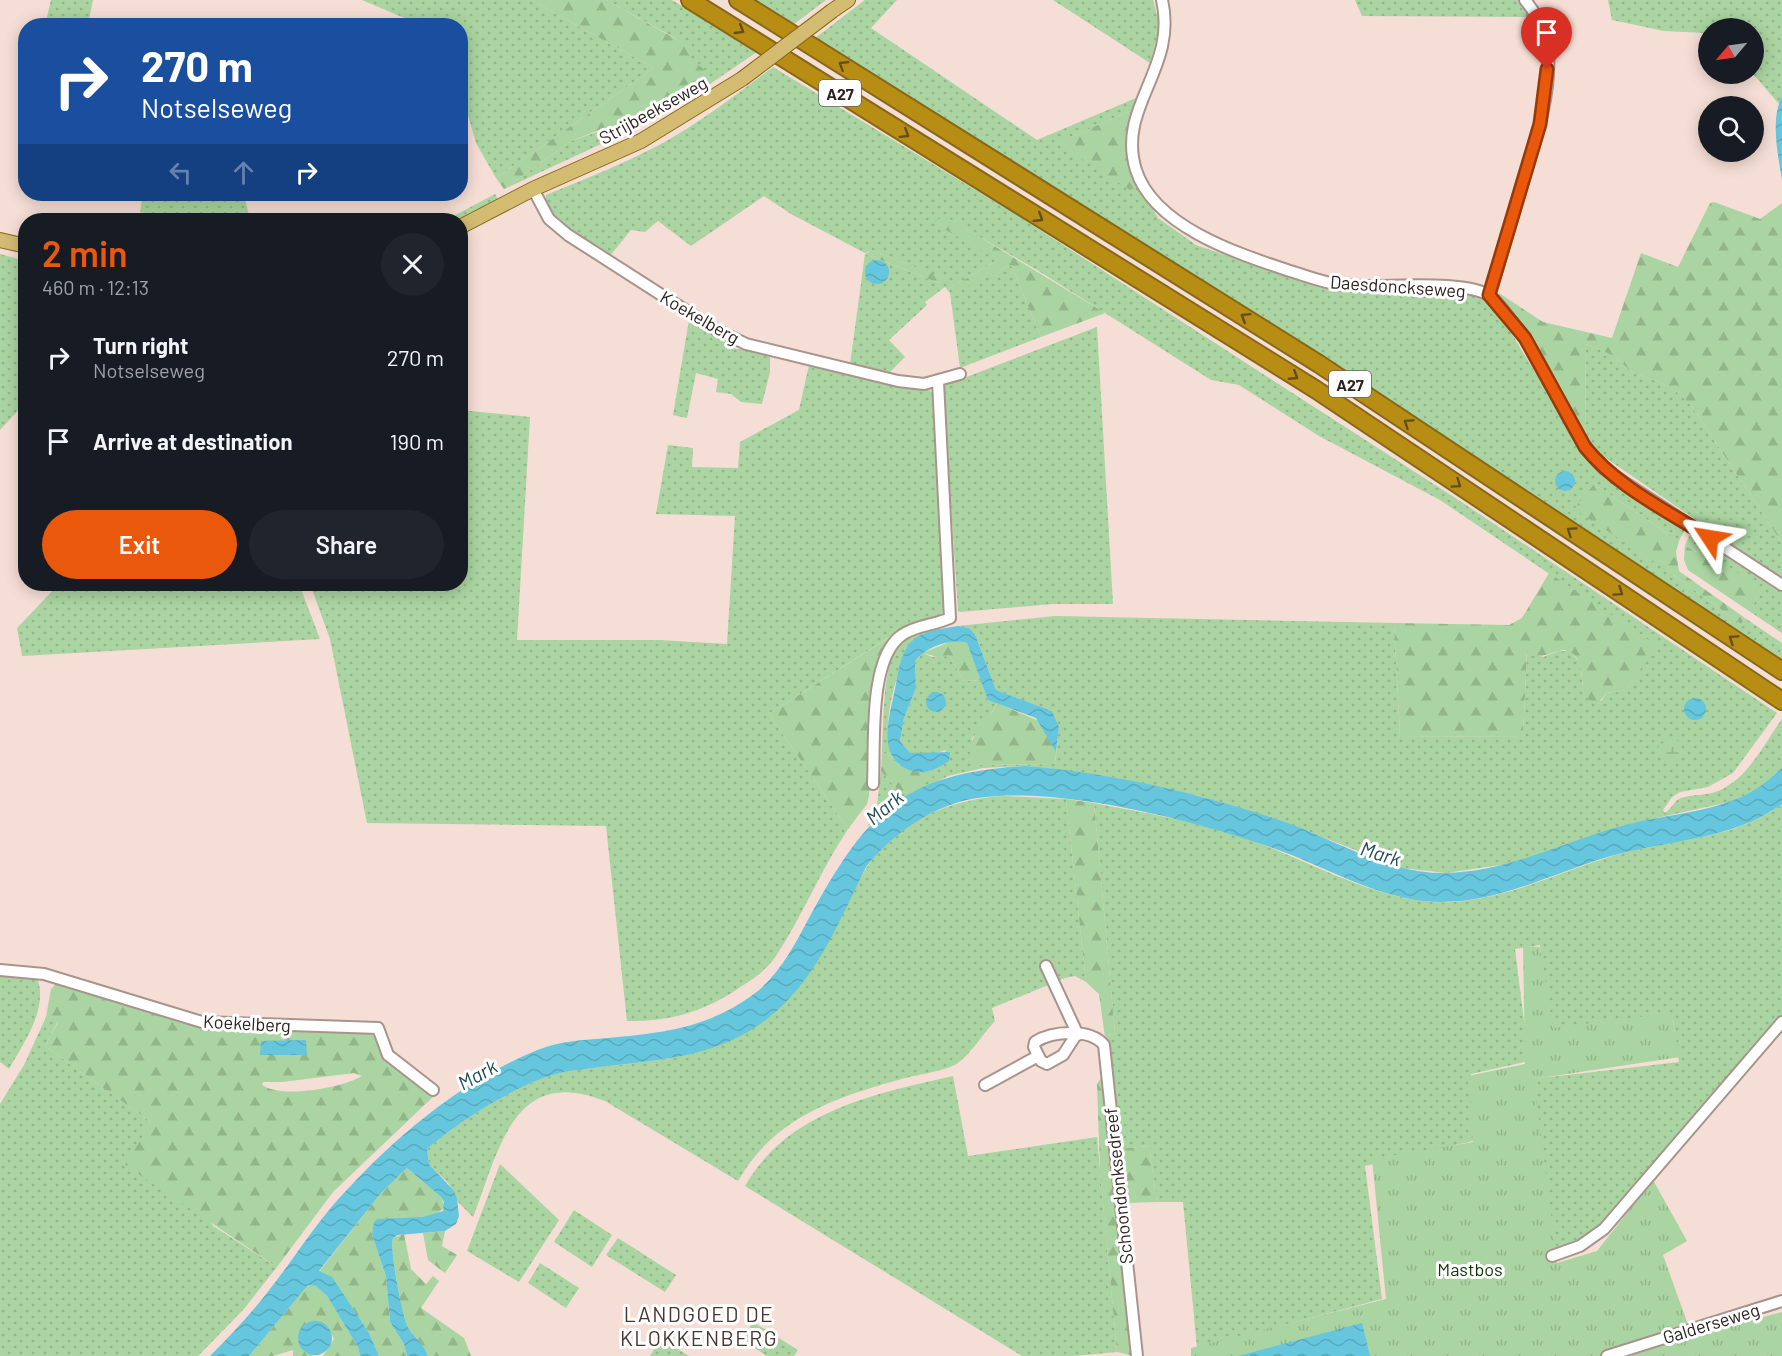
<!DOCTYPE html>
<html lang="en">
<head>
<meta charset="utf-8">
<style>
  body { margin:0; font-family:Barlow,sans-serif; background:#20242c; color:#f1f3f6; height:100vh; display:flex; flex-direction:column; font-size:22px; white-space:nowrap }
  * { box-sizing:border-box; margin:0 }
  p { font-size:20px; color:#9ea1a6 }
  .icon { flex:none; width:33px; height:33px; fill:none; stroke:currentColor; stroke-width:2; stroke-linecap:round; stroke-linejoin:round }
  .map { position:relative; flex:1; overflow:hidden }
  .side { position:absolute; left:18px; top:213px; width:450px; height:378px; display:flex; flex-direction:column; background:#171b24; border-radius:24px; box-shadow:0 3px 15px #0003 }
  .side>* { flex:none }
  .top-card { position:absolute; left:18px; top:18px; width:450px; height:183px; border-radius:24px; box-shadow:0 3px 15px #0003; background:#1a4fa0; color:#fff; overflow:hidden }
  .needle { width:39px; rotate:241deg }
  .buttons { position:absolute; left:1698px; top:18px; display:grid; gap:12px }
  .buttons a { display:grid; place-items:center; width:66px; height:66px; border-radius:50%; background:#171b24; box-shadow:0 3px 15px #0003; font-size:30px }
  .pin { position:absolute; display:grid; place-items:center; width:51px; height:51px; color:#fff; margin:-62px -26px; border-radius:50% 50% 50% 0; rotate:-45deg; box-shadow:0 0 6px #0007 }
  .pin .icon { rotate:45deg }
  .me { position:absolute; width:66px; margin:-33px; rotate:303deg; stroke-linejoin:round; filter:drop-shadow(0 0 4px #0008) }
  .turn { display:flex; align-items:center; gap:21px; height:126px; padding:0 24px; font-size:27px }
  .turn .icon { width:78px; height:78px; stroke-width:2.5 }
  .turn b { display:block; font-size:42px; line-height:51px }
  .lanes { display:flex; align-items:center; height:57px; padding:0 24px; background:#0003; justify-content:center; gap:30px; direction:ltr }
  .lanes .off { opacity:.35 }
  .round { display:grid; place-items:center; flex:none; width:63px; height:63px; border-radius:32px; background:#20242c }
  .summary { display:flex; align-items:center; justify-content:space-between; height:102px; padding:0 24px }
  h1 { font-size:36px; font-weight:600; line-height:45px; color:#ea580c }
  .cta { display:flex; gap:12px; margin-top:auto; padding:12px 24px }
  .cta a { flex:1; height:69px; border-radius:36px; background:#ea580c; color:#fff; font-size:24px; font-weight:600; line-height:69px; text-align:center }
  .cta a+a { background:#20242c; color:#f1f3f6 }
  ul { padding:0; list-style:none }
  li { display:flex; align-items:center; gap:18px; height:84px; padding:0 24px }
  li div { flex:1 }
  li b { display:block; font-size:22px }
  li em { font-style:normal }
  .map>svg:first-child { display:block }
  .grass { fill:url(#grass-dots) }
  .forest { fill:url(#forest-firs); fill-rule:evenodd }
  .wetland { fill:url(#wetland-marsh) }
  .park { fill:url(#park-tufts) }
  .water { fill:url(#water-waves) }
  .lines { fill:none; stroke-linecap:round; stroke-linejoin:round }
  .minor-casing { stroke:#a9948c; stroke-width:14 }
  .major-casing { stroke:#866818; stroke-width:16 }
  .highway-casing { stroke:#866818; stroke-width:20 }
  .minor { stroke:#fff; stroke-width:10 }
  .major { stroke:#d4bb72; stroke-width:14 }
  .highway { stroke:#b78d14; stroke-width:16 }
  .major-bridge-casing { stroke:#866818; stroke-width:16; stroke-linecap:butt }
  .major-bridge { stroke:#d4bb72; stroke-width:14 }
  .oneway { stroke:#644d1b }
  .route-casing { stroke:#983908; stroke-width:15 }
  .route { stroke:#ea580c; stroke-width:10 }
  .labels { text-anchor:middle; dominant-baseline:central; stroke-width:6; stroke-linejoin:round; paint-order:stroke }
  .shield { fill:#fff; stroke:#6b6563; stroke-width:1.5 }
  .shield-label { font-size:16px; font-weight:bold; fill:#2c2320 }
  .street-label { font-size:18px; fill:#2c2320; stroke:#fff }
  .park-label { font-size:18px; fill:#15350d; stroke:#fff }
  .water-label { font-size:20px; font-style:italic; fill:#214d57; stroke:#fff }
  .quarter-label { font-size:21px; letter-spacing:1.5px; fill:#493730; stroke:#fff }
</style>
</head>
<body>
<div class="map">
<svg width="1782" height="1356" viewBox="0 0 1782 1356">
  <defs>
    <pattern id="grass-dots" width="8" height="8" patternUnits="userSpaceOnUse" patternTransform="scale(1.5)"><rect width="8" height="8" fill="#aad4a1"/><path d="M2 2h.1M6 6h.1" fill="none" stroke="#92b68a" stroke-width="1.8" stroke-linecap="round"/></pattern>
    <pattern id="forest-firs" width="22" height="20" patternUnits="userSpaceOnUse" patternTransform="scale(1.5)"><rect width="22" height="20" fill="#aad4a1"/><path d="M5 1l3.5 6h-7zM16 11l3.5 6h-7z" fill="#92b68a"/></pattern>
    <pattern id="wetland-marsh" width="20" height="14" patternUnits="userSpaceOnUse" patternTransform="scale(1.5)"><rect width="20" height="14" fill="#aad4a1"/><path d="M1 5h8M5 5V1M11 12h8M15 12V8" fill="none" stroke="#92b68a"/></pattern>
    <pattern id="park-tufts" width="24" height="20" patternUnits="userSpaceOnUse" patternTransform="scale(1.5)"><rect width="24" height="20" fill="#aad4a1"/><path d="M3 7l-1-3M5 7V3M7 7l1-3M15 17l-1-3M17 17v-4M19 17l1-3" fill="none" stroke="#92b68a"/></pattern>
    <pattern id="water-waves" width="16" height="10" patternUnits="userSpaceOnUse" patternTransform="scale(1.5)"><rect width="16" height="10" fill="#65c6dd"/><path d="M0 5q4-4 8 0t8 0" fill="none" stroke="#58aabd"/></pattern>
  </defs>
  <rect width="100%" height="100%" fill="#f5ded5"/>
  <!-- grass -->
  <g class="grass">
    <path d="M51,0H93L88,25H45Z"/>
    <path d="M362,0H531L654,68L496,178L476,143L461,91L460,26L421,25Z"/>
    <path d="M606,0H672L757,52L666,114L504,189L571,141L597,132L705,70L687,57L677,39Z"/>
    <path d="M757,0H826L794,24Z"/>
    <path d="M865,0H897L871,28L1037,140L1136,98L1132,110L1058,143L1139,186L1158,218L1196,245L1283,275L1331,287L1470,293L1489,301L1497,310L1573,434L1608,477L1685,529L1679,541L1594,484L1668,571L1741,624L1745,618L1782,643V666L1297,344L815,38Z"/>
    <path d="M1053,0H1153L1160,26L1150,63Z"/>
    <path d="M1355,0H1518L1531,17L1362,16Z"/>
    <path d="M1608,0H1782V96L1779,104L1753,74L1754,28H1708V47L1705,45V33L1664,31L1612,20Z"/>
    <path d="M773,67L1015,214L1460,501L1777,713L1733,773L1708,787L1680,792L1672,797L1663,810L1665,813C1673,808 1674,800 1681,798C1693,794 1706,796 1718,791C1748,779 1764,744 1782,719V767L1762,788L1729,802L1634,823L1514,863L1446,873L1401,868L1282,821L1199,796L1025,766L983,768L948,776L893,804L867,827L877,806L881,771L902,794L932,777L929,771L940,767L946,750L933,754L910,753L900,741L904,718L916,688L915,661L923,653L932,657L949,655L964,681L981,680L988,700L997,703L985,725L972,738L973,765L1055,764L1059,727L1052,711L996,690L975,634L969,628L958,626L1055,616L1394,623L1400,736L1523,737L1527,651L1543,657L1559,651H1570L1580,663L1584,696L1601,701L1607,693L1627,690L1655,645L1440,500L1319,436L1239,385L1211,380L1037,270L945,217L998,260L950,288L954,292L1011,265L1041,337L960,368L950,293L945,287L925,302L927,305L889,340L905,357L889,373L850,364L865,254L939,283L942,278L872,250L865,253L791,214L764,196L691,246L658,221L645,232L631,230L609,257C591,244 543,220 546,195C590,177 634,160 675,136C710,115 741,91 773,67Z"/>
    <path d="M143,194H244L250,220H172L140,212Z"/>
    <path d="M495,194L499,201L460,220H446Z"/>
    <path d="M0,254L26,261L23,359L25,361V403L0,430Z"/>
    <path d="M689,320L736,349H748L770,355V372L762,404L741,402L731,394L716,392L718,379L696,373L687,418L673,415Z"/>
    <path d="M1097,327L1113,604H1053L960,612L958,611L943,386Z"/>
    <path d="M1586,344L1614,356L1633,373L1660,382L1677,392L1691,405L1782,543V579L1600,454L1585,436Z"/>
    <path d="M809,365L899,387L928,389L932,393L946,609L939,616L908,625L769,714L848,829C821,869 803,915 776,956C767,969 755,978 742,986C706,1011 671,1022 627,1021L606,826L367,823L330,639L310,584H460L461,410L530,417L517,640H659L727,644L735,516L656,514L668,445L693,448L692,467L738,468L740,442L799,410Z"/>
    <path d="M1691,533L1782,591V633L1749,611L1762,591L1685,545Z"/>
    <path d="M59,584H299L320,639L22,656L17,628Z"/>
    <path d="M934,630C930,631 924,632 921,635C897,657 879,728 893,758L882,752C884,726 882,660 900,643C909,634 922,632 934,630Z"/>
    <path d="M1003,796L1066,799L1086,982L1075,976L1065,978L992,1008L995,1021C983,1034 972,1052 958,1063C948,1070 918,1075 905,1078C837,1097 775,1116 738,1181L605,1101C513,1064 499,1151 473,1217L458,1202L449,1184L429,1164L427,1149C459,1121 523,1080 565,1072C636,1060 702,1065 764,1020C819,981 833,920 867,867C895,821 952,799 1003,796Z"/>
    <path d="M1094,803C1145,813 1196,821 1245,838C1309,860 1383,906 1452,902C1514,898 1568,867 1627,852C1679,839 1737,838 1782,804V1015L1603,1225L1575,1245L1550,1253L1533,1079L1679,1062L1673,1020L1550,1032L1540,945L1515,949L1529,1061L1471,1074L1473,1141L1365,1166L1382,1299L1197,1348L1183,1202H1157L1149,1146L1118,1149L1105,1037L1115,1033Z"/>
    <path d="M0,975L37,978C49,1008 23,1044 9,1069L0,1062Z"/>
    <path d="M46,1017L58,1021L45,1046L151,1122L213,1226L277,1267L243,1310L198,1356H0V1104L24,1065Z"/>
    <path d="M953,1076L968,1156L1097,1137L1117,1352L1073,1356H1022L745,1186C789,1110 875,1094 953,1076Z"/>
    <path d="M500,1164L559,1220L519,1282L467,1251Z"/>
    <path d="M574,1210L612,1235L592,1267L554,1242Z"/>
    <path d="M618,1238L676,1275L665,1292L606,1255Z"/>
    <path d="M540,1263L579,1288L566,1308L528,1283Z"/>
    <path d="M753,1322L798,1350L794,1356H767L742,1340Z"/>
    <path d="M661,1338L689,1356H650Z"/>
  </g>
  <!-- forest -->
  <g class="forest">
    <path d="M531,0H606L685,44L693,53L688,57L705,70L703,75L628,119L571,141L504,189L496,178L654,68Z"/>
    <path d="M1132,110C1125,138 1125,160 1139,186L1130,190L1057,143Z"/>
    <path d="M1714,202L1760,219L1782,203V543L1691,405L1677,392L1660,382L1633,373L1614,356L1586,344L1585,436L1545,363L1498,299L1499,293L1543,322L1612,338L1641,253L1678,267L1710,203Z"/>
    <path d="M945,216L1105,313L1041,337L1011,265L954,293L950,288L998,260L932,222Z"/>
    <path d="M872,250L943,278L939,283L865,254Z"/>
    <path d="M1594,484L1679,541L1676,552L1679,571L1745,618L1741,624L1668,571L1574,509Z"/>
    <path d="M1685,545L1696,552L1704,550L1763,590L1749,611L1688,570L1684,560Z"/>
    <path d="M1549,573L1656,645L1627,690L1607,693L1596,705L1584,696C1581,680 1585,654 1564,650C1549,652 1542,661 1527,651L1523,737L1400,736L1394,623L1509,625L1522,618Z"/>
    <path d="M893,635L882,650L879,660L869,796L867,804L848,829L769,714Z"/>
    <path d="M954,640L967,643L981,680L964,681L949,655L941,658L923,653Z"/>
    <path d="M997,703L1039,721L1056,752L1055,764L973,765C961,737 987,728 997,703Z"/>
    <path d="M882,752L893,758L899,765L929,771L933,777L902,794L881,771Z"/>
    <path d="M1066,799L1094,803L1115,1033L1105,1037L1099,994L1086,982Z"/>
    <path d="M58,982L192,1024L370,1031L384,1052L435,1095L333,1192L277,1267L125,1165L151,1122L45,1046L58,1022L46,1017L51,989ZM354,1073L362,1076C342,1088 281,1099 262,1085L263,1082H282Z"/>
    <path d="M1101,1078L1134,1356L1117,1352L1100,1171L1097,1084Z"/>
    <path d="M1149,1146L1157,1202L1125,1203L1118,1149Z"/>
    <path d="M407,1168L441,1197L445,1207L435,1215L372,1235L386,1276L390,1322L404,1344L407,1356H379L369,1333L331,1278L319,1272L381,1193Z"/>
    <path d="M445,1231L442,1246L457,1255L445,1273L428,1260L423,1233Z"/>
    <path d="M404,1234L411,1269L426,1284L433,1276L439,1281L421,1308L464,1338L471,1356H428C424,1342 412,1337 407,1325C402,1314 389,1247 393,1238Z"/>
    <path d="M308,1285L316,1286L327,1296L358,1347L360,1356H323L334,1339L328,1327L312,1355L315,1356H293V1350L273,1356H249Z"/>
  </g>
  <!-- wetland -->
  <circle class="wetland" cx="1670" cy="750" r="12"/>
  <!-- park -->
  <path class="park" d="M1523,946L1540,947L1553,1028L1671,1013L1680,1057L1534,1079L1557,1263L1597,1251L1653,1180L1687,1241L1663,1255L1692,1336L1782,1312V1356H1191V1348L1386,1299L1372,1159L1473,1142L1468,1076L1525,1064Z"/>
  <!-- water -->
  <g class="water">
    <path d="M1782,96V180C1778,155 1770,120 1782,96Z"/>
    <circle cx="877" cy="272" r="12"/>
    <circle cx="1565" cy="481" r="10"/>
    <path d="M958,626L969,628L975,634L996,690L1052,711L1059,727L1056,752L1036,718L988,700L967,643C949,638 927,647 915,661L916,688L904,718L900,741L910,753L950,752L949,761C936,770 923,776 907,769C876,756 890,714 895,689C898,674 900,654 911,642C924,629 942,629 958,626Z"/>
    <circle cx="936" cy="702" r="10"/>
    <circle cx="1695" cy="709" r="11"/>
    <path d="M1025,766C1112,773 1199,793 1282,821C1335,839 1387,874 1445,873C1513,872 1572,837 1637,822C1689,811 1746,809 1782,767V804C1733,840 1668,840 1611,856C1548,874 1491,908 1423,901C1373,895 1327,868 1281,851C1202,822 1036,778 956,803C921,814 889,838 866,867C843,913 822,966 785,1003C722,1066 645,1058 565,1072C523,1080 459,1121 427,1149L429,1164L454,1191L457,1199L459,1216L456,1224L445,1231L398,1235L393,1238C389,1247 402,1314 407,1325C412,1337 424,1342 428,1356H407L404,1344L390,1322L386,1276L372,1235L374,1222L378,1219L423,1217L443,1211L444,1202L441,1197L407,1168L381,1193L319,1271L332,1277L369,1333L379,1356H360L358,1347L327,1296L316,1286L308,1285L249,1356H210C231,1335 252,1313 270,1289C292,1261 311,1231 334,1204C391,1140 456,1084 535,1051C558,1041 584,1040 608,1038C663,1033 708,1028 754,994C780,974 794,946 809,918C866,814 901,773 1025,766Z"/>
    <path d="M306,1040L307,1055H260L261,1041Z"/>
    <circle cx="315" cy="1338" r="17"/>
    <path d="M1362,1323L1370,1356H1238Z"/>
  </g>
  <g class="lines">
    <!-- minor casing -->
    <g class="minor-casing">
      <g id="minor">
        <path d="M1162,0C1178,69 1116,107 1136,170C1154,227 1239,254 1290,271C1307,276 1324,283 1342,285C1377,289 1463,278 1490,296C1498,302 1505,312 1511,320C1549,365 1563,427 1604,469L1782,585"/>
        <path d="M533,189L549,219L568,235L713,328L746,344L898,381L924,384L960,374"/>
        <path d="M1489,295C1501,257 1512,219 1523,181C1535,141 1551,96 1548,54C1546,33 1539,17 1525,0"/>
        <path d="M873,784C875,745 868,658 902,635C916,625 935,625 950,618L938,382"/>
        <path d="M1046,966L1078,1035"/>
        <path d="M0,970L44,974L202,1022L378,1028L388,1055L433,1090"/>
        <path d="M1076,1035L1063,1055L1047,1064L1041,1061L1034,1047L1035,1042C1052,1031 1090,1028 1104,1045L1137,1356"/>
        <path d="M985,1085L1038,1056"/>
        <path d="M1552,1256L1580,1246L1604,1229L1782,1022"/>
        <path d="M1607,1356L1782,1301"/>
      </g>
    </g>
    <!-- major casing -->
    <g class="major-casing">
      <g id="major">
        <path d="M832,11L848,0"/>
        <path d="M460,227L533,189L641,141L742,79"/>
        <path d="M0,240L26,246"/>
      </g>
    </g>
    <!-- highway casing -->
    <g class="highway-casing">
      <g id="highway">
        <path d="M690,0L1315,389L1782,701"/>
        <path d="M738,0L1319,364L1782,671"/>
      </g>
    </g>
    <!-- minor -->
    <use href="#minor" class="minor"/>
    <!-- major -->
    <use href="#major" class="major"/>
    <!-- highway -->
    <use href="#highway" class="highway"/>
    <!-- major-bridge casing -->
    <g class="major-bridge-casing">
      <path id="major-bridge" d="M742,79L832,11"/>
    </g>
    <!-- major-bridge -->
    <use href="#major-bridge" class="major-bridge"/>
  </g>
  <!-- one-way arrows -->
  <defs><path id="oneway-chevron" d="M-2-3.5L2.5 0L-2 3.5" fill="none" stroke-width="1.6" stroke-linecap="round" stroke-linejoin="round" transform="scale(1.5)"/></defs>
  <g class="oneway">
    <use href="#oneway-chevron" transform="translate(740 30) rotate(31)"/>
    <use href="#oneway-chevron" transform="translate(843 65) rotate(-148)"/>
    <use href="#oneway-chevron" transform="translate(905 134) rotate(32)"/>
    <use href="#oneway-chevron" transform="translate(1039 218) rotate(32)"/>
    <use href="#oneway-chevron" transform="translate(1245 317) rotate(-148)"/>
    <use href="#oneway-chevron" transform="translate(1294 376) rotate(32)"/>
    <use href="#oneway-chevron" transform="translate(1408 423) rotate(-146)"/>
    <use href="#oneway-chevron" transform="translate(1457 484) rotate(34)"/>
    <use href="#oneway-chevron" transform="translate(1571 531) rotate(-146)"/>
    <use href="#oneway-chevron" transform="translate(1619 592) rotate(34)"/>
    <use href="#oneway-chevron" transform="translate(1733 639) rotate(-146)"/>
  </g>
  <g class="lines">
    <!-- route casing -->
    <g class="route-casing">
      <path id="route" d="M1547,69L1540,124L1489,295L1525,338L1585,447C1617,487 1668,511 1710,538"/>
    </g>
    <!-- route -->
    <use href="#route" class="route"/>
  </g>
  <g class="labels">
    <!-- shield labels -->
    <g class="shield">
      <rect x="819" y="80" width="42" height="26" rx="4.5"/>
      <rect x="1329" y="371" width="42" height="26" rx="4.5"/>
    </g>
    <g class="shield-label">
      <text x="840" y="93">A27</text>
      <text x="1350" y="384">A27</text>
    </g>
    <!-- street labels -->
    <g class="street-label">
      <text transform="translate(653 110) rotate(-29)">Strijbeekseweg</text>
      <text transform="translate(1398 286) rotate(4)">Daesdonckseweg</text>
      <text transform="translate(700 317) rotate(30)">Koekelberg</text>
      <text transform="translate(247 1023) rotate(3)">Koekelberg</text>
      <text transform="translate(1118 1186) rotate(-96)">Schoondonksedreef</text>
      <text transform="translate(1711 1323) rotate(-17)">Galderseweg</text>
    </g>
    <!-- park labels -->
    <g class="park-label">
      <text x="1470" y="1269">Mastbos</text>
    </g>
    <!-- water labels -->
    <g class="water-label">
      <text transform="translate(884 807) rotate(-39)">Mark</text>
      <text transform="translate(1381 853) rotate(17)">Mark</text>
      <text transform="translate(477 1074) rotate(-29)">Mark</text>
    </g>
    <!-- quarter labels -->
    <g class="quarter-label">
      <text x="699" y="1313">LANDGOED DE<tspan x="699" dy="24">KLOKKENBERG</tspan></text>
    </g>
  </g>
</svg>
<div class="buttons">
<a><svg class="needle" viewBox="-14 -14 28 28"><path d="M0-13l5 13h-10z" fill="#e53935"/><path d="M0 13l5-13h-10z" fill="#9ea1a6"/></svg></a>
<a><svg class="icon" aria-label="search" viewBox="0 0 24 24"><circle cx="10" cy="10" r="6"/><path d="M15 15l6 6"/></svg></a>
</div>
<div class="pin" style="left:1547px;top:69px;background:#d93025"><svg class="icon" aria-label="arrive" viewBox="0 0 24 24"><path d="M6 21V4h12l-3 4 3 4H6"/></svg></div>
<svg class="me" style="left:1710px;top:538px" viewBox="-20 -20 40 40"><path d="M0-17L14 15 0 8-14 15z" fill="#ea580c" stroke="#fff" stroke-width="4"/></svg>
<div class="top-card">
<div class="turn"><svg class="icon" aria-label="right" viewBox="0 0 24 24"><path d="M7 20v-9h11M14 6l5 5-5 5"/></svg><div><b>270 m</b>Notselseweg</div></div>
<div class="lanes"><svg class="icon off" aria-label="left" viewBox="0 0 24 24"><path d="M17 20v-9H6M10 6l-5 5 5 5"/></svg><svg class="icon off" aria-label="ahead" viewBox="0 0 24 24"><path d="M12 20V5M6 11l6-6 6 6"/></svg><svg class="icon" aria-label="right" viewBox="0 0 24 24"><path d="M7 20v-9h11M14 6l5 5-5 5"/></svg></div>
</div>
<section class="side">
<div class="summary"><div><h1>2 min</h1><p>460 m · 12:13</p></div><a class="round"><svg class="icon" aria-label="close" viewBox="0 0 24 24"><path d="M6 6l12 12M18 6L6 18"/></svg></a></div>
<ul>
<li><svg class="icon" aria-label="right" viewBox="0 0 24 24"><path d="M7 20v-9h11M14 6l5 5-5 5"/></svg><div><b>Turn right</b><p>Notselseweg</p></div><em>270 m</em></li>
<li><svg class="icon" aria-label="arrive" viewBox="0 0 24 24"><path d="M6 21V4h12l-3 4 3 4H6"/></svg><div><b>Arrive at destination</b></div><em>190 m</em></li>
</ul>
<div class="cta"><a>Exit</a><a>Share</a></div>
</section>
</div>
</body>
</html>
